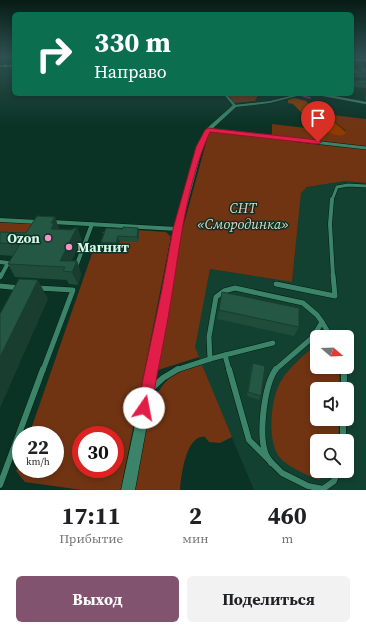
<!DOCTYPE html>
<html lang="ru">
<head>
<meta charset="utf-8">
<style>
  body { margin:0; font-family:"Source Serif 4",serif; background:#f2f2f2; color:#202124; height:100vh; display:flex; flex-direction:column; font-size:15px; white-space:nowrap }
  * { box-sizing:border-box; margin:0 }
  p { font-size:13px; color:#757577 }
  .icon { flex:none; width:22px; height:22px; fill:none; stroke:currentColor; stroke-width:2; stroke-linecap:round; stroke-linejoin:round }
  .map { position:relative; height:490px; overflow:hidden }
  .sheet { display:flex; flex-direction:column; background:#fff; flex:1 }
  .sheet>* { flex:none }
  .hud { position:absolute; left:12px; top:12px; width:342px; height:84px; border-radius:6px; box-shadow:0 2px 6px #0003; background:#0b6e4f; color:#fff; overflow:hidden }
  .needle { width:26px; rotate:109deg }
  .buttons { position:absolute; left:310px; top:330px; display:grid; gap:8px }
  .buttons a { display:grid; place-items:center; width:44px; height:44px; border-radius:6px; background:#fff; box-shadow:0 2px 6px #0003; font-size:20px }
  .speed { position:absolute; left:12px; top:426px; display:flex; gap:8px; font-size:20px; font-weight:700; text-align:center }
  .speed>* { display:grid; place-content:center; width:52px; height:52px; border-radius:50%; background:#fff; box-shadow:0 2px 6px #0003; line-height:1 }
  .speed small { font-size:10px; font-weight:400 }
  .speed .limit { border:6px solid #d22; background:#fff; color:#111 }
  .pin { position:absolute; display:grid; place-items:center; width:34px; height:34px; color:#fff; margin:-41px -17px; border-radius:50% 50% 50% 0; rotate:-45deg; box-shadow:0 0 4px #0007 }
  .pin .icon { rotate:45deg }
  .me { position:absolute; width:44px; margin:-22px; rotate:12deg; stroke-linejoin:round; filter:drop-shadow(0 0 3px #0008) }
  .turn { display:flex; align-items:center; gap:14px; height:84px; padding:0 16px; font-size:18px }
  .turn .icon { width:52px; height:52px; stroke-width:2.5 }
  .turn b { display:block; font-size:28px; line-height:34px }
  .eta { display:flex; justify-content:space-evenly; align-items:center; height:68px; text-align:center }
  .eta b { font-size:24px; font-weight:700; line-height:28px }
  .button { display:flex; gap:8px; margin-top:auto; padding:8px 16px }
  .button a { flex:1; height:46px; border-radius:6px; background:#82536f; color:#fff; font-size:16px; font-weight:700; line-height:46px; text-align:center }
  .button a+a { background:#f2f2f2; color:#202124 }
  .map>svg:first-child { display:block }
  .built { fill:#124132; fill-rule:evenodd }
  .green { fill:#703413; fill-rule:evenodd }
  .forest { fill:#903a00 }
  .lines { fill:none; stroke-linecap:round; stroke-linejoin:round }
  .stream { stroke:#9c2c72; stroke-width:1.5 }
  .service-far4-casing { stroke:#031810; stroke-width:3 }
  .service-far3-casing { stroke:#031810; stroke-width:4 }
  .service-far2-casing { stroke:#031810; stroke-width:5 }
  .service-far1-casing { stroke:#031810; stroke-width:6 }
  .service-casing { stroke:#031810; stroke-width:7 }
  .minor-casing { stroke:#031810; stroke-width:1 }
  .service-far4 { stroke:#3b8469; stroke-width:2.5 }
  .service-far3 { stroke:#3b8469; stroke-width:3 }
  .service-far2 { stroke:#3b8469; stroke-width:4 }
  .service-far1 { stroke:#3b8469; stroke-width:5 }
  .service { stroke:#3b8469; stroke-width:6 }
  .minor { fill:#3b8469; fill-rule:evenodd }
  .rail-casing { stroke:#95b9aa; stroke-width:1.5 }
  .rail { stroke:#0b3325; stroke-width:1; stroke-dasharray:3.5; stroke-linecap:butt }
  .wall { fill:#1f4c3b }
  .shaded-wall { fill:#193e30 }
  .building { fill:#245845; stroke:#193e30 }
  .route { fill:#e11d48; stroke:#92132f }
  .poi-dot { fill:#f990ca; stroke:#0b3325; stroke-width:1.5 }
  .labels { text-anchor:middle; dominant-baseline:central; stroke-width:3; stroke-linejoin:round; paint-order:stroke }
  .park-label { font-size:14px; font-style:italic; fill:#eccec0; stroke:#0b3325 }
  .poi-label { font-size:14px; font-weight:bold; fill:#d5f8e8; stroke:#0b3325; text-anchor:end }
</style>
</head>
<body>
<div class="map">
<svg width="366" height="490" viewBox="0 0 366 490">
  <rect width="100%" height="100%" fill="#0b3325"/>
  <!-- built -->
  <path class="built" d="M345,181L366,183V490H254L194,347L210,269L292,282L301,193L307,187ZM317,337H347V367H317ZM317,389H347V419H317ZM317,441H347V471H317Z"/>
  <!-- green -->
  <g class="green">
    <path d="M228,94H257L258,95L255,101L233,103Z"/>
    <path d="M325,114L366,119V183L345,181L307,187L301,193L292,282L210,269L195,347L199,357L158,370L156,366L182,231L209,132L214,129L272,135V124L323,130L334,135L346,131Z"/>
    <path d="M0,222L54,224L0,242Z"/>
    <path d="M120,229L166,232L171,237L121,488L120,490H82L25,482L16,471L21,457V469H55V435H29L94,248H118L122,232L101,233L107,230ZM81,435H115V469H81Z"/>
    <path d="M317,343V367H339V389H317V419H339L338,441H317V471H327L319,480C307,475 285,466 278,455C267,438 271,397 281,381C290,366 305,355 317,343Z"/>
    <path d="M202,365L232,437L220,443L209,442L205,437C186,434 181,476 180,490H134C140,459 144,390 176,374C184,370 194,368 202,365Z"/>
  </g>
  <!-- forest -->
  <path class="forest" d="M294,98L306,101L311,107L321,111L346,132L344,135C334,137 325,132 319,125L312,123L293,104L288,103V100Z"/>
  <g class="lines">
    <!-- stream -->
    <path class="stream" d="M303,96L310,98"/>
    <!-- service-far4 casing -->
    <g class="service-far4-casing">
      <g id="service-far4">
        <path d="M225,94L235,106"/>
        <path d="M318,94L366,103"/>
        <path d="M208,130L305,141"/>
      </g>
    </g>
    <!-- service-far3 casing -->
    <g class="service-far3-casing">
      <g id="service-far3">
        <path d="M296,140L366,148"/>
        <path d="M332,200L337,187L348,185L366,186"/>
      </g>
    </g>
    <!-- service-far2 casing -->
    <g class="service-far2-casing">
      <g id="service-far2">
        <path d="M332,199L330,224L333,276"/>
        <path d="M0,220L38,222"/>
        <path d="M52,222L177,229"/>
        <path d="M0,262L8,263L1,276"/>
        <path d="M77,264L92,224"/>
      </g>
    </g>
    <!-- service-far1 casing -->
    <g class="service-far1-casing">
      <g id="service-far1">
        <path d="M0,277L1,275"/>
        <path d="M276,284L335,296L333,275"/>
        <path d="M0,286L20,288"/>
        <path d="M38,288L73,290L43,370"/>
        <path d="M322,322L331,337"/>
        <path d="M225,355L273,343"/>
        <path d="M210,359L225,355L229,370"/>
        <path d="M344,367V370"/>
        <path d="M176,370L210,359L209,337L216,297L224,291L235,288L303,303L317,315L322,322L313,337L275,370"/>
      </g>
    </g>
    <!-- service casing -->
    <g class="service-casing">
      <g id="service">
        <path d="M229,369L249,440L282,473L308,486L323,489L334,481L338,471"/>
        <path d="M344,369V389"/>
        <path d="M151,389L163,378L178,369"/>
        <path d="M343,419V441"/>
        <path d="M271,463C269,459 266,456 265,452C259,433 264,385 276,369"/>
        <path d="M0,485L43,369"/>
      </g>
    </g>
    <!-- minor casing -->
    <g class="minor-casing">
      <path id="minor" d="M298,94H305L270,103L236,107L210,131L203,147L181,229L159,359L135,490H121L149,359L173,229L197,147L206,129L233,105L270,101Z"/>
    </g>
    <!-- service-far4 -->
    <use href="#service-far4" class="service-far4"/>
    <!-- service-far3 -->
    <use href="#service-far3" class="service-far3"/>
    <!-- service-far2 -->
    <use href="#service-far2" class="service-far2"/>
    <!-- service-far1 -->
    <use href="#service-far1" class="service-far1"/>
    <!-- service -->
    <use href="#service" class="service"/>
    <!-- minor -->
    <use href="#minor" class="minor"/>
    <!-- rail casing -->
    <g class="rail-casing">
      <g id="rail">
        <path d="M352,60H366"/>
        <path d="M0,66H14"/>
      </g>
    </g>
    <!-- rail -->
    <use href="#rail" class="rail"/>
  </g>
  <!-- wall -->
  <g class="wall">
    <path d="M352,67L359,72L360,67L366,68V78L352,77Z"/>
    <path d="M366,80V100H365L366,88L352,87V81Z"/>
    <path d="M55,217L59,229L82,240L71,261H77L81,274L78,285L69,284L67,280L15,277L8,264L13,256L0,255V232L26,233Z"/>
    <path d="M106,228L139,233L138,242L119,241L117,247H102L101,242Z"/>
    <path d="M219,310L299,327L294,336L217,319Z"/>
    <path d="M253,363L261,396L259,400L247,396L251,367Z"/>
  </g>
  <!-- shaded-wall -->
  <g class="shaded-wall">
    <path d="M55,217L59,230L51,229V223Z"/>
    <path d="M77,227L82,240L66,271L65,267L60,261Z"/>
    <path d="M138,228L139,233L138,242L137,237Z"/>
    <path d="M118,236L119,241L117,247L116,243Z"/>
    <path d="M77,261L81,274L78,285L72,272Z"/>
    <path d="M38,280L48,299L0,408V357Z"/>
  </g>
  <!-- building -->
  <g class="building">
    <path d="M352,67L361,73L360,67L366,68V74H352Z"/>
    <path d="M366,80V84L352,82V81Z"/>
    <path d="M37,216L55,217L51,223H54L51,229L71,230L77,227L60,261H77L72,272L63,271L65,267L8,264L20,244L0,243V232L26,233Z"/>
    <path d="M123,227L138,228L137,237L118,236L116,243L101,242L106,228L123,229Z"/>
    <path d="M19,279L38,280L0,357V314Z"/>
    <path d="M222,292L299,308V327L219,310Z"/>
    <path d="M253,363L265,366L261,396L248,392Z"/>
  </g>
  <!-- sky -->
  <linearGradient id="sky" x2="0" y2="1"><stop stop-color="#061c14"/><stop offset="0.45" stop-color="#2e5051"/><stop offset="1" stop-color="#2e5051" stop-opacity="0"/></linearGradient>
  <rect width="366" height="125" fill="url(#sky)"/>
  <!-- route -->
  <path class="route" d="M208,128L318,140L322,142L318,144L210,132C188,180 181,236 173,288C167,328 158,368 151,408L149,413L144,414L139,413L137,408L162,289L173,229L196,147L205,130Z"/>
  <!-- markers -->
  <g class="poi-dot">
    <circle cx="48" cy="238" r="4"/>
    <circle cx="69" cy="247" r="4"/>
  </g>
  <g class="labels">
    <!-- park labels -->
    <g class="park-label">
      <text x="243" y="208">СНТ<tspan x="243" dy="16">«Смородинка»</tspan></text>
    </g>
    <!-- poi labels -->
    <g class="poi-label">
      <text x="40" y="238">Ozon</text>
      <text x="77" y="247" text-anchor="start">Магнит</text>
    </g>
  </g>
</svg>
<div class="buttons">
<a><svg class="needle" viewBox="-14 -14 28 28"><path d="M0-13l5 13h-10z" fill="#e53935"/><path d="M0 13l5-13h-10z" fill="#757577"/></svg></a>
<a><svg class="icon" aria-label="sound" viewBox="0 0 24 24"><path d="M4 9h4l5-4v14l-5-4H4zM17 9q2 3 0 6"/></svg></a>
<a><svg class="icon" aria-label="search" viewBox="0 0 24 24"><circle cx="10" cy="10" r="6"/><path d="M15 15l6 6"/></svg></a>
</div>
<div class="speed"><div>22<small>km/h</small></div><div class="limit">30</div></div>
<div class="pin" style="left:318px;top:142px;background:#d93025"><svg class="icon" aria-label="arrive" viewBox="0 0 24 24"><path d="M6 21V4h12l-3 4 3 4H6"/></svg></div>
<svg class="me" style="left:144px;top:408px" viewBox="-20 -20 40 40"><circle r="19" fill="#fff"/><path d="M0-13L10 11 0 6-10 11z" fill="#e11d48"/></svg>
<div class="hud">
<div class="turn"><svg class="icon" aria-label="right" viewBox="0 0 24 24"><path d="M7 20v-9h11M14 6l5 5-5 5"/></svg><div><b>330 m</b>Направо</div></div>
</div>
</div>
<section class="sheet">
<div class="eta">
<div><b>17:11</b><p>Прибытие</p></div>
<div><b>2</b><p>мин</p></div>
<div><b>460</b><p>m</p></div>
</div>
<div class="button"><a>Выход</a><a>Поделиться</a></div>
</section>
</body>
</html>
